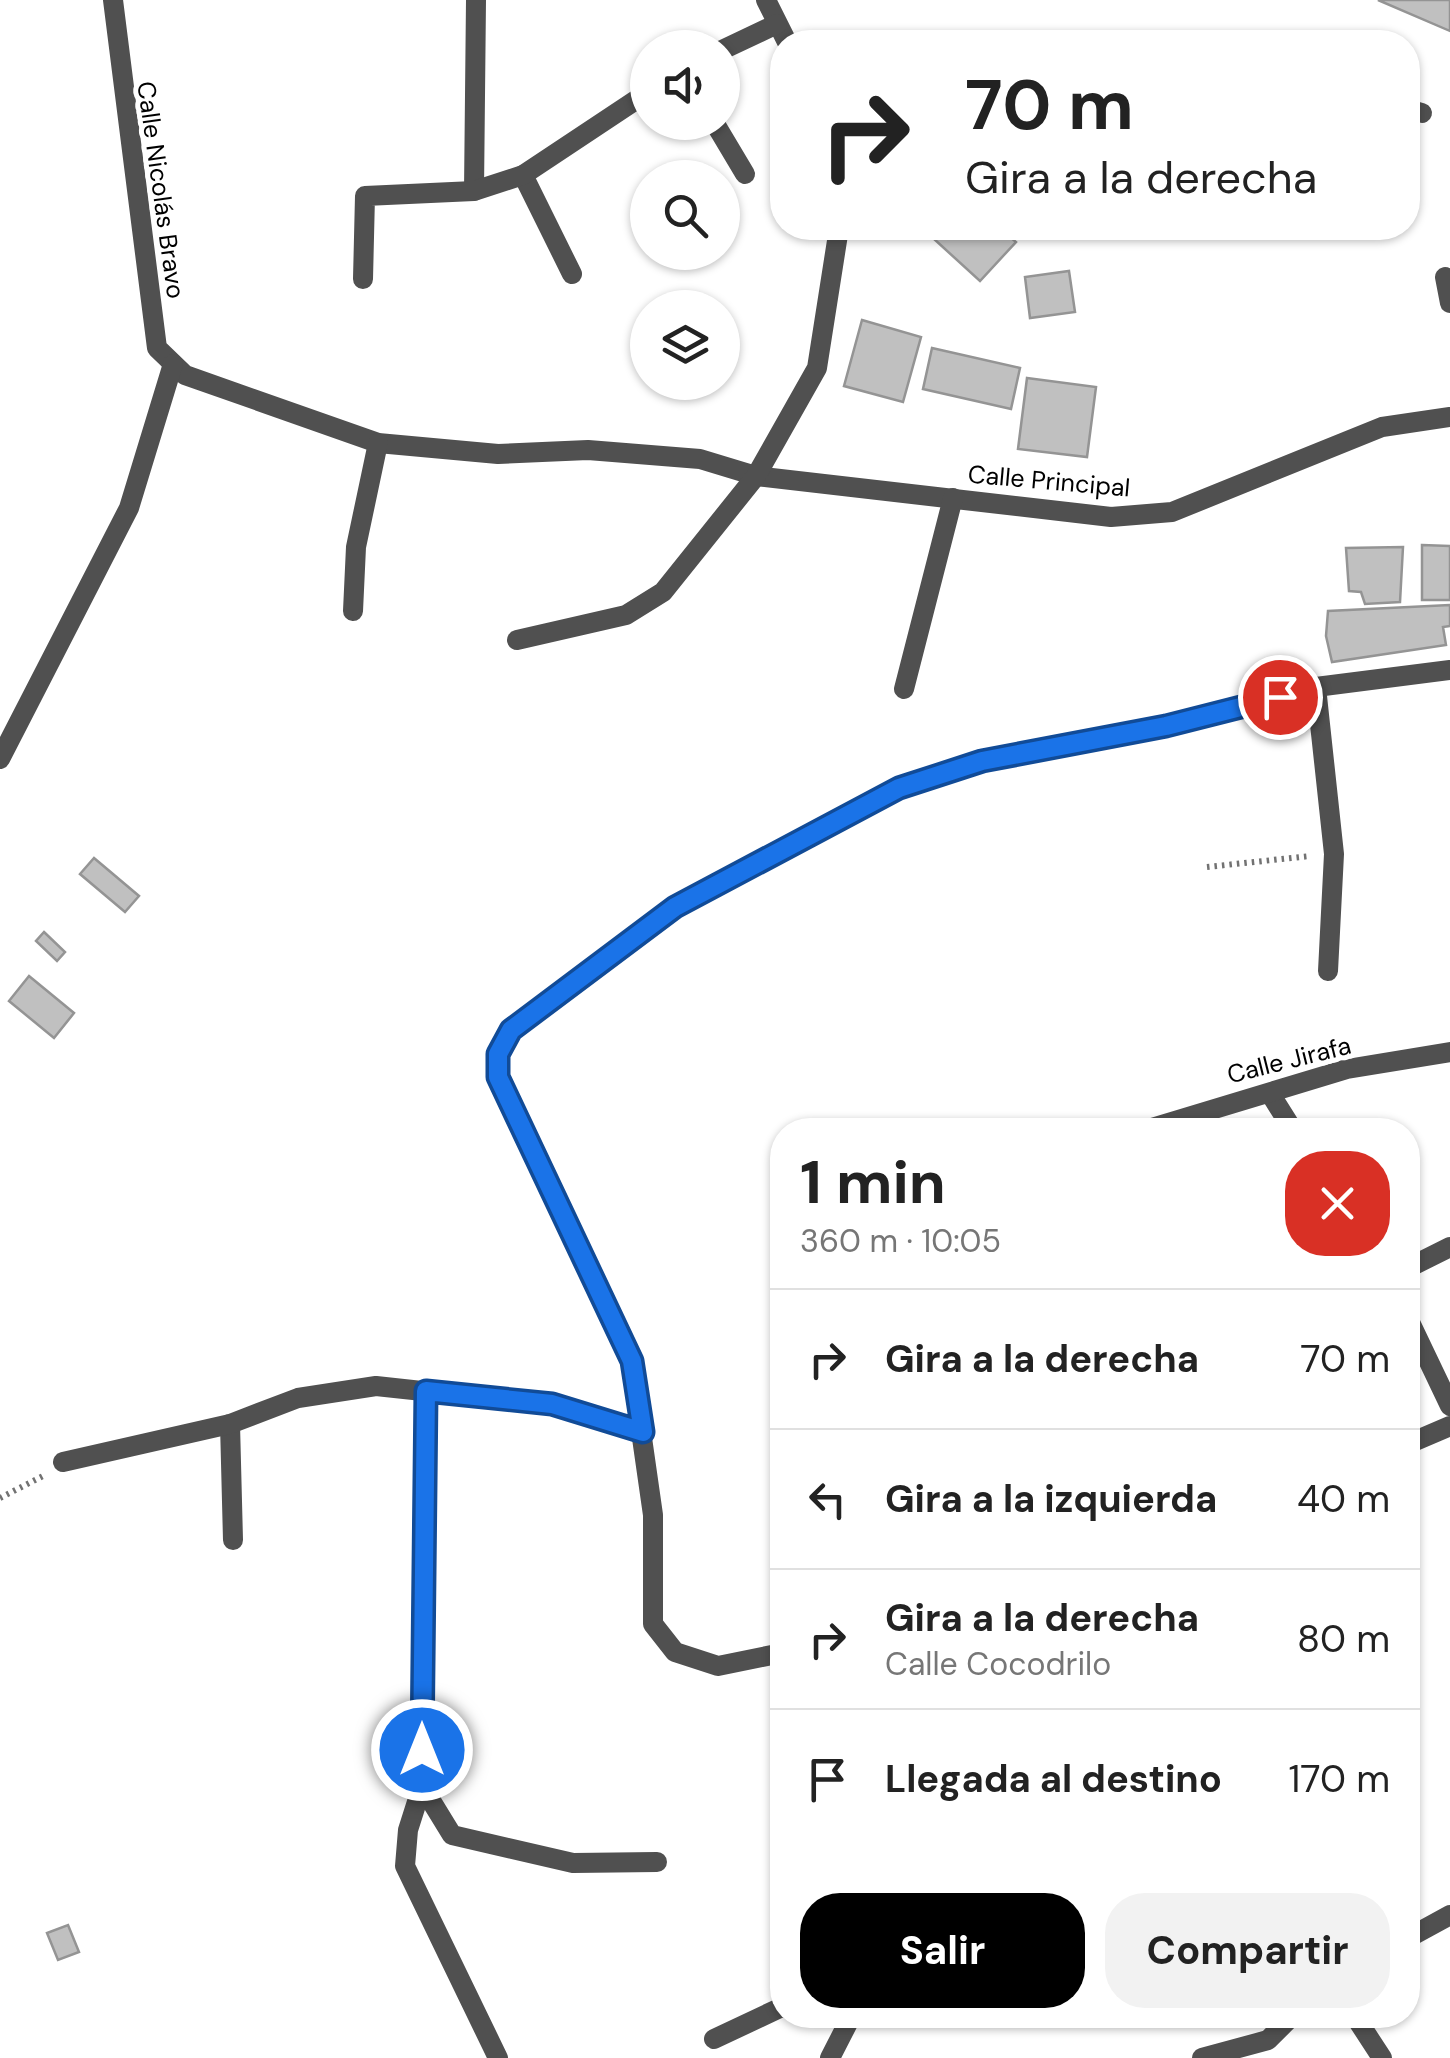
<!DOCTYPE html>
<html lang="es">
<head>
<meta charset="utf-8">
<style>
  body { margin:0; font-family:"DM Sans",sans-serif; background:#f2f2f2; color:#222; height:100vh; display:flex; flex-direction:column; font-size:38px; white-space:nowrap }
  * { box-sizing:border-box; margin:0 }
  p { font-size:32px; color:#767676 }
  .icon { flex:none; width:55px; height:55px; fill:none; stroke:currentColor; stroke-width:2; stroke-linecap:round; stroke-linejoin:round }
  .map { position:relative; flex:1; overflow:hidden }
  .panel { position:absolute; left:770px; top:1118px; width:650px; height:910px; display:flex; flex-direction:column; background:#fff; border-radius:40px; box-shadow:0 2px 8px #0004 }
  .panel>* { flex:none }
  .guide { position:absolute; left:770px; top:30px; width:650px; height:210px; border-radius:40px; box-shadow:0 2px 8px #0004; background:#fff; color:#222; overflow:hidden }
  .tools { position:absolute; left:630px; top:30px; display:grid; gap:20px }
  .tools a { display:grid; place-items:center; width:110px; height:110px; border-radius:50%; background:#fff; box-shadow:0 2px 8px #0004; font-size:50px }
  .pin { position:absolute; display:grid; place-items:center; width:85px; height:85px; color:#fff; margin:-42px; border:5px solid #fff; border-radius:50%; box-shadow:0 2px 10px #0007 }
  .me { position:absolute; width:110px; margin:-55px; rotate:0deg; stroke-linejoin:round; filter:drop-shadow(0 0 8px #0008) }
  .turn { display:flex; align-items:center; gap:35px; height:210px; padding:0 30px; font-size:45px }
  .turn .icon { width:130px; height:130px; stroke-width:2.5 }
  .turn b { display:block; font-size:70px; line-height:85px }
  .round { display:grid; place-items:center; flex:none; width:105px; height:105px; border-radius:40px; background:#f2f2f2 }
  .headline { display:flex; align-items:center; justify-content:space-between; height:170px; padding:0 30px }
  h1 { font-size:60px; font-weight:700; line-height:75px }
  .cta { display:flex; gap:20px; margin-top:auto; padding:20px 30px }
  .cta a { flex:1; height:115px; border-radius:40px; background:#000; color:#fff; font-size:40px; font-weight:700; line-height:115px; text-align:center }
  .cta a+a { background:#f2f2f2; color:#222 }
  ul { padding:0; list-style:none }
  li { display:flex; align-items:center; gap:30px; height:140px; padding:0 30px; border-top:2px solid #e0e0e0 }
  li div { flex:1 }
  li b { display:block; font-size:38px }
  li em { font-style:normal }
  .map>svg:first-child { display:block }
  .building { fill:#c0c0c0; stroke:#949494; stroke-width:2.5 }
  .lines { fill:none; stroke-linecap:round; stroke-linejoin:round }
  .path { stroke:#727272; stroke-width:6; stroke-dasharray:2.5 5; stroke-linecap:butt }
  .street { stroke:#505050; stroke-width:20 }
  .route-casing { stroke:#114b97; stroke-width:25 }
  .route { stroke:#1a73e8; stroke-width:18 }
  .labels { text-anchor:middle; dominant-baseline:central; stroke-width:10; stroke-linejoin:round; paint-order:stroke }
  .street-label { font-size:25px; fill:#000; stroke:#fff }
</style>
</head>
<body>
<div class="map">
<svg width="1450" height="2058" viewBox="0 0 1450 2058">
  <rect width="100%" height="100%" fill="#fff"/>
  <!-- building -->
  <g class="building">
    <path d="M1378,0H1450V31Z"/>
    <path d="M922,228H1000L1016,242L980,281Z"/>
    <path d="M1069,271L1075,312L1030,318L1025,277Z"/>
    <path d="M862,320L921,337L903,402L844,386Z"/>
    <path d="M932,348L1020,368L1011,409L923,389Z"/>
    <path d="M1027,378L1096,387L1087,457L1018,449Z"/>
    <path d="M1422,545L1450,546V600H1422Z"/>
    <path d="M1403,547L1400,602L1365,604L1361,592L1349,591L1346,548Z"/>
    <path d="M1450,605V626L1443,627L1446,645L1332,662L1326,636L1328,611Z"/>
    <path d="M94,858L139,896L125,912L80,874Z"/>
    <path d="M44,932L65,952L57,961L36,941Z"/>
    <path d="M29,976L74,1013L54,1038L9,1001Z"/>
    <path d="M68,1925L79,1952L58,1960L47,1933Z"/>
  </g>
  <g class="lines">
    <!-- path -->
    <g class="path">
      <path d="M1207,867L1310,856"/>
      <path d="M0,1498L43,1476"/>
    </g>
    <!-- street -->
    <g class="street">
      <path d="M113,0L157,348L185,375L378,443L498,454L588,450L700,459L756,476L1111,517L1172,512L1382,427L1450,417"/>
      <path d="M766,0L787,42"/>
      <path d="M722,50L777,24"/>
      <path d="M1408,109L1422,113"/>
      <path d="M714,122L745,174"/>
      <path d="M523,175L572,274"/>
      <path d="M474,191L476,0"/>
      <path d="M1445,277L1450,303"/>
      <path d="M363,279L365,196L474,191L523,175L648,92"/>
      <path d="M353,611L356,547L378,443"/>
      <path d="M517,640L626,615L663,592L756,476L817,368L839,228"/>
      <path d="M1316,687L1334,854L1328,971"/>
      <path d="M904,689L953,498"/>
      <path d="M0,759L129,508L173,364"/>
      <path d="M1271,1095L1293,1130"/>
      <path d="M1145,1130L1347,1069L1450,1052"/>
      <path d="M1408,1268L1450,1247"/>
      <path d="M1408,1318L1450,1406"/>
      <path d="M426,1391L422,1786L452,1835L573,1863L657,1862"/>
      <path d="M230,1424L233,1540"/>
      <path d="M1408,1444L1450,1426"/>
      <path d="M63,1462L230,1424L298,1398L376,1386L551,1405L643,1432"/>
      <path d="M782,1653L718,1666L675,1652L653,1624V1515L631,1361L498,1077L497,1054L511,1030L675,907L899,787L982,761L1166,726L1316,687L1450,670"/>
      <path d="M422,1786L408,1830L405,1866L498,2058"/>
      <path d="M1408,1938L1450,1915"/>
      <path d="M1354,2015L1382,2058"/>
      <path d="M714,2039L782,2007"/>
      <path d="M830,2058L852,2015"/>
      <path d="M1202,2058L1268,2040L1293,2015"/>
    </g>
  </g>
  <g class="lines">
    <!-- route casing -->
    <g class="route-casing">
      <path id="route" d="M422,1750L426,1391L552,1404L643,1432L632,1361L498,1077V1054L511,1030L675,907L899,788L982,761L1166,726L1280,697"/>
    </g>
    <!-- route -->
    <use href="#route" class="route"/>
  </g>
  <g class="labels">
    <!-- street labels -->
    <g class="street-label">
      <text transform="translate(161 190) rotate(82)">Calle Nicolás Bravo</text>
      <text transform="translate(1049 481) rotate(5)">Calle Principal</text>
      <text transform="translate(1289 1060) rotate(-14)">Calle Jirafa</text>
    </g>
  </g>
</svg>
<div class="tools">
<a><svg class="icon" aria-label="sound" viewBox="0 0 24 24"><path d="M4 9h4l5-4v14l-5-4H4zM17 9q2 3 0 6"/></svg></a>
<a><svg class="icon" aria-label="search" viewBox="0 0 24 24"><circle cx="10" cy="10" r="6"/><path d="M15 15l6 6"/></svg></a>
<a><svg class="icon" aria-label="layers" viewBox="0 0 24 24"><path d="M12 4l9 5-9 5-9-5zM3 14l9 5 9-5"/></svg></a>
</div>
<div class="pin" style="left:1280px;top:697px;background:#d93025"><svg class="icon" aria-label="arrive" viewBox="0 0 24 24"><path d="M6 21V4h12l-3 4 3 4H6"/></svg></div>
<svg class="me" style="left:422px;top:1750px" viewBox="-20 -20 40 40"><circle r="17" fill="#1a73e8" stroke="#fff" stroke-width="3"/><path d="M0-11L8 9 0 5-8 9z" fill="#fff"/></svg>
<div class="guide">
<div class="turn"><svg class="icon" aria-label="right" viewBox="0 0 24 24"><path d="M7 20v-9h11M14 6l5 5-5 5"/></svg><div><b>70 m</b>Gira a la derecha</div></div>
</div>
<section class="panel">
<div class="headline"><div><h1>1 min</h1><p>360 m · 10:05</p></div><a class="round" style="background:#d93025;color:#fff"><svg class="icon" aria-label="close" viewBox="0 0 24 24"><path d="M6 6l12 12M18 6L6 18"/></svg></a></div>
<ul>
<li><svg class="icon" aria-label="right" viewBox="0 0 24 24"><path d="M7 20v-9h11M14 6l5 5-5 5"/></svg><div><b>Gira a la derecha</b></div><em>70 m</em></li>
<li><svg class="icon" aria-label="left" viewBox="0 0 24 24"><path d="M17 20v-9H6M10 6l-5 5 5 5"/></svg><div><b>Gira a la izquierda</b></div><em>40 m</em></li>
<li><svg class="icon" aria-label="right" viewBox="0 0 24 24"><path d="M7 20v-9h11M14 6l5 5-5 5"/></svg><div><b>Gira a la derecha</b><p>Calle Cocodrilo</p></div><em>80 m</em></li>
<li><svg class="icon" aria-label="arrive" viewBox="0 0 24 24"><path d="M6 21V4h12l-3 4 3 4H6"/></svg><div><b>Llegada al destino</b></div><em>170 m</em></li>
</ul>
<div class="cta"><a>Salir</a><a>Compartir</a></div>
</section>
</div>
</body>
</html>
